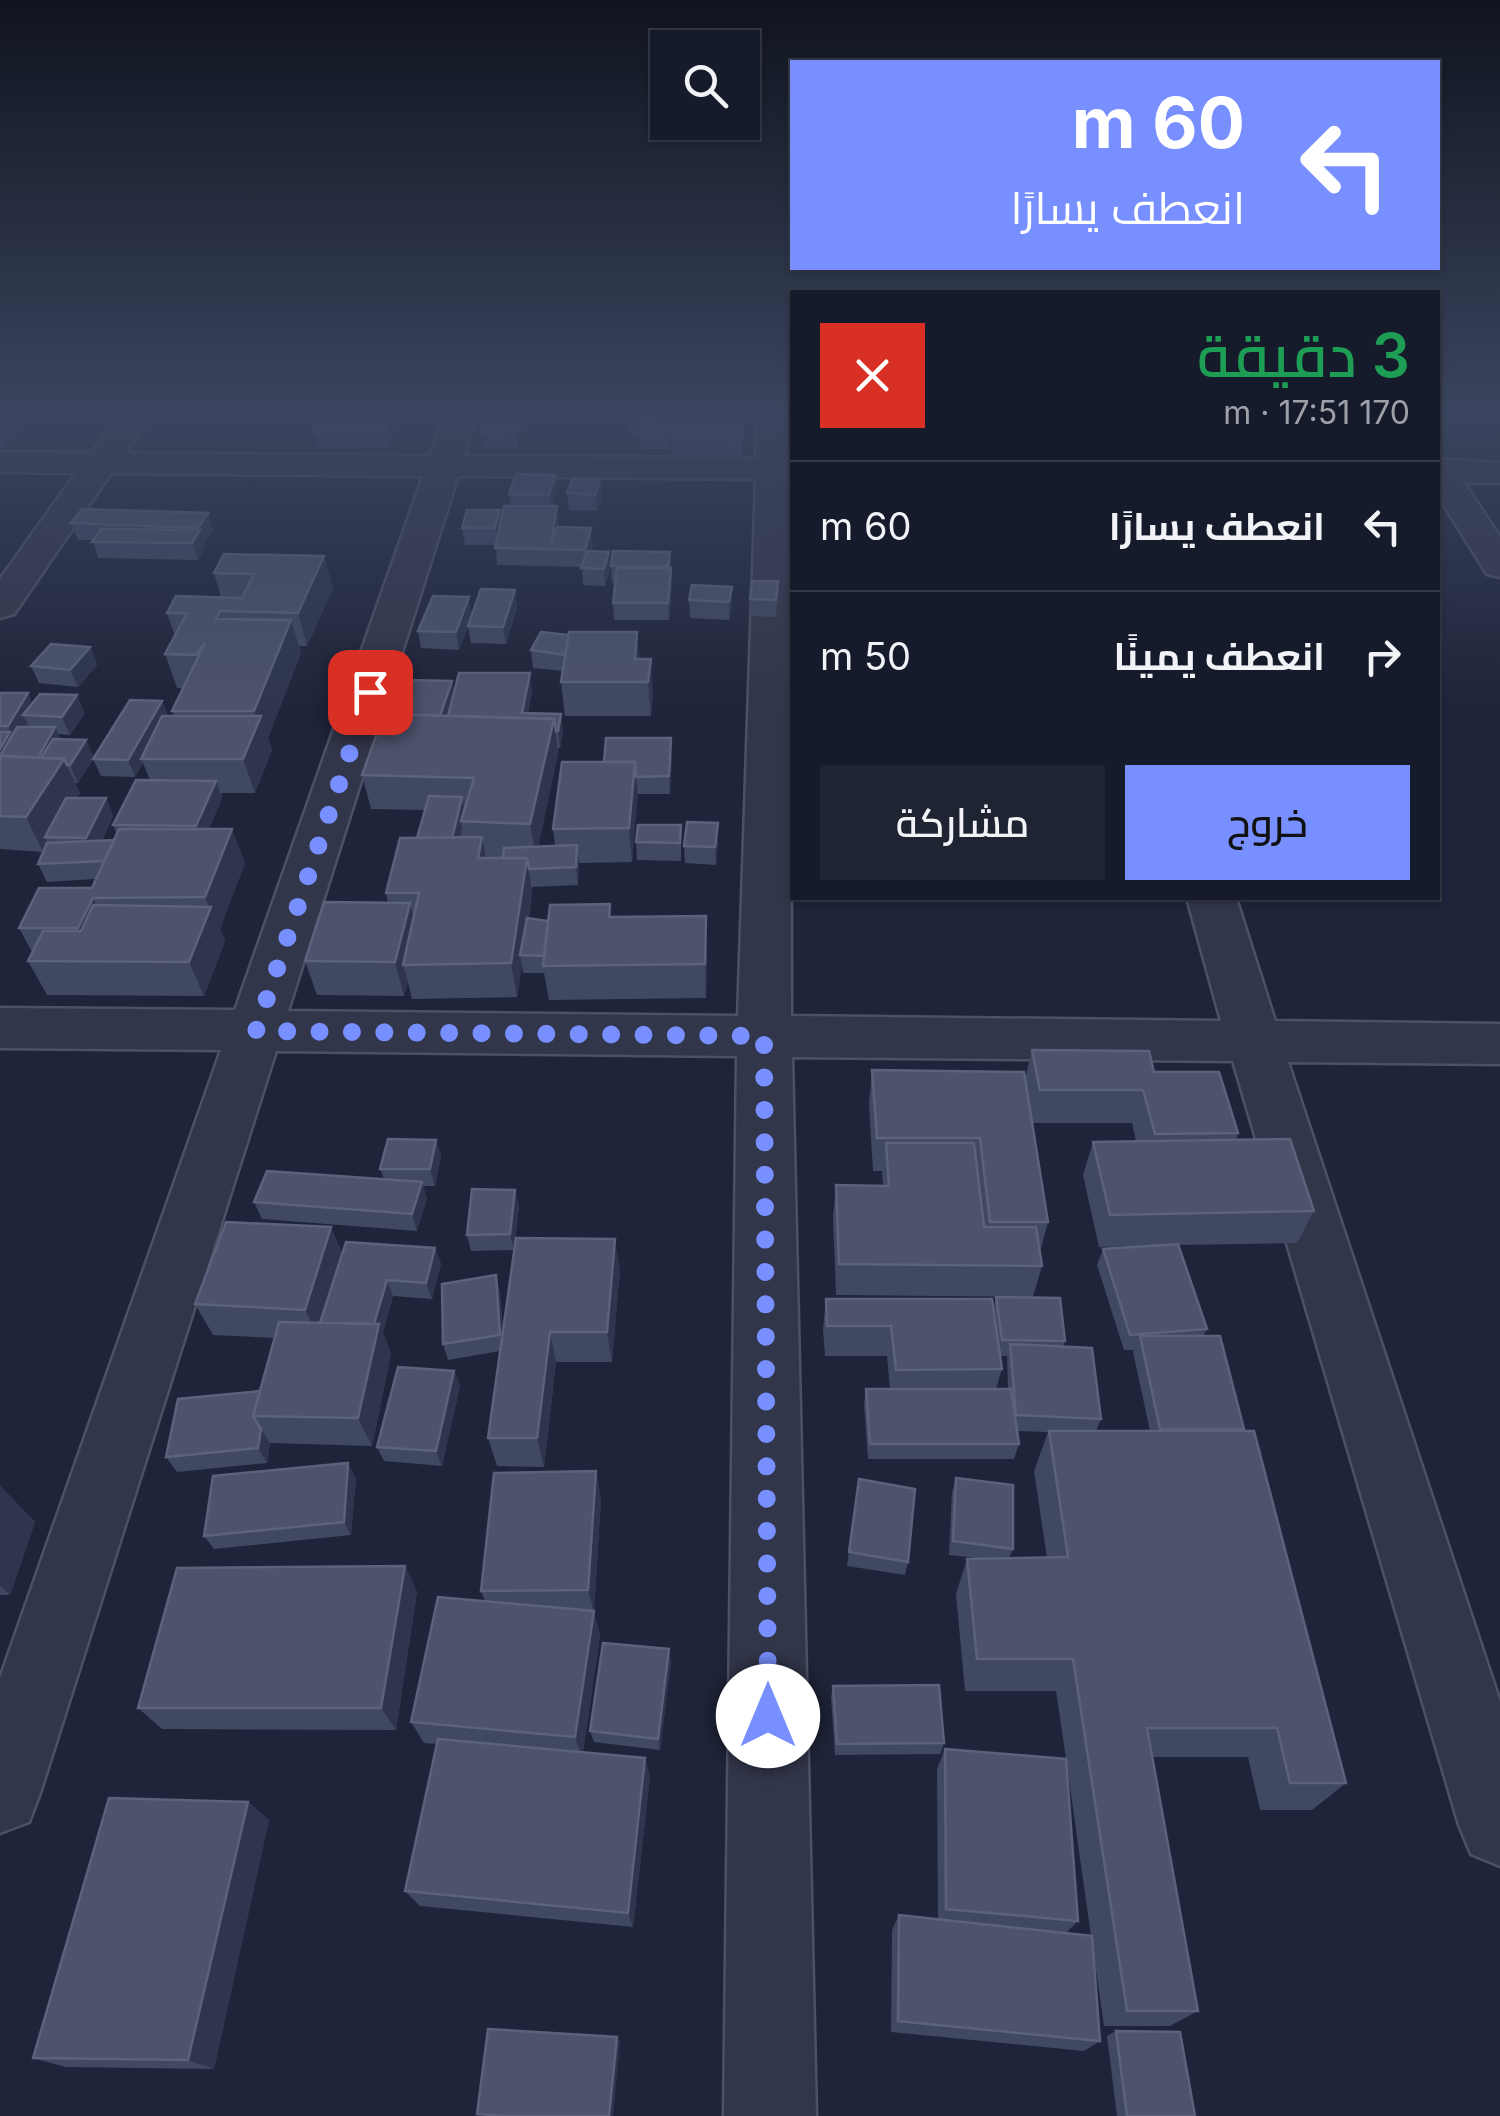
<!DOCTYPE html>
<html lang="ar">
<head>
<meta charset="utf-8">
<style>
  body { margin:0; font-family:Inter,Cairo,sans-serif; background:#1f2433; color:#f1f3f6; direction:rtl; height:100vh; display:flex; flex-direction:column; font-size:38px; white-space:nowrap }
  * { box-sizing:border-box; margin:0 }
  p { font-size:32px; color:#9ea1a9 }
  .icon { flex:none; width:55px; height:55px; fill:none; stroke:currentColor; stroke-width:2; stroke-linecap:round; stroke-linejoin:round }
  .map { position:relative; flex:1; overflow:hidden; direction:ltr }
  .side { position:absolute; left:790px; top:290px; width:650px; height:610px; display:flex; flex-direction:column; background:#161b2b; border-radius:0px; box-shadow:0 2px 8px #0004,0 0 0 2px #353947; direction:rtl }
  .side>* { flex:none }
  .top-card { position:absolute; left:790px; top:60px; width:650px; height:210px; border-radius:0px; box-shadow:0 2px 8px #0004,0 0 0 2px #353947; direction:rtl; background:#788fff; color:#fff; overflow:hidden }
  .controls { position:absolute; left:650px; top:30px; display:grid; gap:20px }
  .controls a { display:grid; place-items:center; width:110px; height:110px; border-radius:0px; background:#161b2b; box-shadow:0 2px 8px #0004,0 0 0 2px #353947; font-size:50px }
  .pin { position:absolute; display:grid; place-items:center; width:85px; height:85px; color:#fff; margin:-42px; border-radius:20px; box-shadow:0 5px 15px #0006 }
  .me { position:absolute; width:110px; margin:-55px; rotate:0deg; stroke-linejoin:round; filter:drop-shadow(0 0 8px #0008) }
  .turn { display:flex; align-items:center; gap:35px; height:210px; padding:0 30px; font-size:45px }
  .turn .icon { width:130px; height:130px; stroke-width:2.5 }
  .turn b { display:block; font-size:70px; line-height:85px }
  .round { display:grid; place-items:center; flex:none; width:105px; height:105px; border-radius:0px; background:#1f2433 }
  .summary { display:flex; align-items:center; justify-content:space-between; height:170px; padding:0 30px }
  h1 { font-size:60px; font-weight:600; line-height:75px; color:#1e9e55 }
  .button { display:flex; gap:20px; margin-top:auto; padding:20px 30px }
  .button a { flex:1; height:115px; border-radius:0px; background:#788fff; color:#111; font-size:40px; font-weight:600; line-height:115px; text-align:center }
  .button a+a { background:#1f2433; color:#f1f3f6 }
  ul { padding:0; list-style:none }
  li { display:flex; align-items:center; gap:30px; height:130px; padding:0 30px; border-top:2px solid #353947 }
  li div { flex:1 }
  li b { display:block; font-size:38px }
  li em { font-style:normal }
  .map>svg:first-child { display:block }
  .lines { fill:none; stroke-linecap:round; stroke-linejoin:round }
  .minor-casing { stroke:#4c5165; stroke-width:5 }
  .minor { fill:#32364a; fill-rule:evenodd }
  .wall { fill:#414862; fill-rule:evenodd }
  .shaded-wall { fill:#2e354d }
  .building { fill:#4d536d; stroke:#5c627b; stroke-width:2.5 }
  .route { stroke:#788fff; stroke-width:18; stroke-dasharray:0 32.4 }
</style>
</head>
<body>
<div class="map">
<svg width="1500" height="2116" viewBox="0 0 1500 2116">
  <rect width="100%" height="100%" fill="#1e2439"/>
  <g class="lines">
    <!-- minor casing -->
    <g class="minor-casing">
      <g id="minor">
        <path d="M119,415H151L125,453L430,456L445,415H477L464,456L756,458L758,415H790L791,1016L1221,1021L1187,898H1236L1275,1021L1500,1024V1064L1288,1062L1500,1702V1866L1471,1854L1459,1825L1233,1061L792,1057L816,2116H724L737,1056L276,1051L40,1793L29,1822L0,1833V1678L221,1050L0,1048V1008L235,1010L423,476L111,473L14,614L0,618V579L76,473L0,472V452L91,453ZM458,476L756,479L738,1016L288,1011Z"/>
        <path d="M1438,459L1500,463V483H1464L1500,537V577L1487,574L1438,496Z"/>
      </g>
    </g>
    <!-- minor -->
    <use href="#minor" class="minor"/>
  </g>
  <!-- wall -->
  <g class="wall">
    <path d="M0,415L6,447H0Z"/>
    <path d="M400,415L388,448H317L313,432Z"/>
    <path d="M629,415H687L686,417L743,434L742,456L672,455V441L670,449H641L640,436H630Z"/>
    <path d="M524,417L518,448L484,449L481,433Z"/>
    <path d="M555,475L557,492L552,506H557L558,527L593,545L591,551L610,569L605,586L583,585L582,567L497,565L496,545H465L462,528L500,510L501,520L511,506L509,494Z"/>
    <path d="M567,493L602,496L597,511L569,510Z"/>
    <path d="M82,509L213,530L204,544L205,547L198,560L98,558L93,540H78L71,523Z"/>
    <path d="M670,552L672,585L669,620H614L613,603L615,583H612L611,566Z"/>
    <path d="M324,556L333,588L307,646H299L301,653L268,738L272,750L255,793H221L222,798L209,829L245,863L220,929L225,941L204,996L47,995L28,961L32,952L19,928L92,888L95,879L47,882L38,864L43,852L0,849V693H28L32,703L85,713L70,735L58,734L60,740H86L94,758L162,701L168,716H174L172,711L183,688H177L165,654L175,636L167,613L221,597L214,573ZM93,759L101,776L135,777L143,763L150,780L113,825L117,834L114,840L102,841L113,816L106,798H77L80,793L75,783H78Z"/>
    <path d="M778,581L776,617L750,616V599Z"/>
    <path d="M732,587V604L729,620L690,618L689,600Z"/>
    <path d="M515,590L517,607L506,644L471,643L468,626L459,650L421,648L418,631L472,614Z"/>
    <path d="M90,647L97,665L78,687L39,683L31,666Z"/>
    <path d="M531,650L639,659L653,693L651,716H565L561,682L563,671L533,668Z"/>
    <path d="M452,681L454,694L532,691L528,713L563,731L560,748H558V753L538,847L555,846L553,829L604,762L672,755L670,794H637L632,862L579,863L578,885L532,887V892L529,918L548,921L610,904L611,917L707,950L706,998L549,1000L544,973H523L522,965L517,997L412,999L408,982L404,996L317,995L305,961L388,903L386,893L417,838L425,810L371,809L362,775L394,714Z"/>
    <path d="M681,825V861L637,860L636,842Z"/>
    <path d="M718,841L716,865L685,863L684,846Z"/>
    <path d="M1032,1050L1154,1072L1238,1133L1236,1140L1314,1211L1297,1243L1178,1245L1207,1329L1203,1336L1244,1429L1243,1431L1346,1783L1312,1810H1260L1248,1757H1152L1198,2011L1170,2026H1104L1094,1956L1100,2041L1084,2051L891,2032L892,1930L899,1915L938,1920L937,1769L945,1749L1066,1759L1056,1691H965L956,1594L967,1559L978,1558L949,1555L952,1492L956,1478L1013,1549L1009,1558H1047L1034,1471L1048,1432L1017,1431L1019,1444L1014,1459H868L864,1404L866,1389H890L887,1356H825L823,1329L826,1299L994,1308L996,1297L1065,1341L1063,1346L1101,1419L1096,1431H1150L1133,1352L1134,1350H1124L1097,1265L1103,1249L1151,1246L1099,1247L1083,1175L1093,1142L1136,1141L1132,1123H1032L1048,1222L1040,1252L1042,1266L1033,1297L836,1295L833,1217L836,1185L883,1186L882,1171H873L869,1104L872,1070L1025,1079ZM1000,1356H1007L1008,1389H996L1002,1369ZM1067,1766L1091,1936L1066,1933L1078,1921Z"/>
    <path d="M436,1140L441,1156L435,1186H423L427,1199L417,1231L262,1219L254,1202L384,1179L380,1169Z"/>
    <path d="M519,1206L514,1250L471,1251L467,1235Z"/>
    <path d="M331,1227L342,1253L435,1248L441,1264L432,1299L393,1296L383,1332L391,1354L372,1446L270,1443L267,1463L177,1472L166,1457L260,1391L275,1338L213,1335L195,1304Z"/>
    <path d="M620,1270L612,1362H556L544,1467L497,1466L488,1438L500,1351L448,1360L443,1344L496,1275L500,1292L503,1332Z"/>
    <path d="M454,1371L460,1386L442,1466L384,1461L377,1447Z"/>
    <path d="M356,1478L351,1535L214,1549L204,1536Z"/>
    <path d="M859,1479L908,1562L905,1575L847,1566Z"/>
    <path d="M0,1486L35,1522L10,1595H0Z"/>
    <path d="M601,1498L594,1612L600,1635L583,1752L645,1758L650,1777L633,1927L420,1906L405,1891L437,1744L424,1743L411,1722L485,1601L481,1591Z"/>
    <path d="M405,1566L417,1592L396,1730L162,1729L138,1708Z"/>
    <path d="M671,1661L660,1750L594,1742L590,1731Z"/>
    <path d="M833,1686L944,1743L940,1754L835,1755L831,1697Z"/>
    <path d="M248,1802L269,1820L214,2069L65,2067L33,2058Z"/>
    <path d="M1116,2031L1195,2116H1117L1107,2036Z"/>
  </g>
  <!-- shaded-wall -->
  <g class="shaded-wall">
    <path d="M0,415H32L6,447L0,434Z"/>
    <path d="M391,415H400L388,448L385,432Z"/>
    <path d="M520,415H524V417L518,448L516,432Z"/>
    <path d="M673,415H677V418L670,449L669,433Z"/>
    <path d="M555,475L557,492L551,512L549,495Z"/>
    <path d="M600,480L602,496L597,511L595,495Z"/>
    <path d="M557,506L559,522L555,550L551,543Z"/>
    <path d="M500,510L502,527L498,545L495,528Z"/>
    <path d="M208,513L213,530L204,544L205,547L198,560L192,543L199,531L198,528Z"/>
    <path d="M591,528L593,545L587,567L585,550Z"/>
    <path d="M609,552L610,569L605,586L604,569Z"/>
    <path d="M324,556L333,588L307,646L298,613Z"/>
    <path d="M671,568L672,585L669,620L668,603Z"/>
    <path d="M732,587V604L729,620V602Z"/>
    <path d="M515,590L517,607L506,644L503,627Z"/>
    <path d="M469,597L472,614L459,650L456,632Z"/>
    <path d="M291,620L301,653L268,738L272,750L255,793L243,759L258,723L254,711Z"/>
    <path d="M637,632L640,666L635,659Z"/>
    <path d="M90,647L97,665L78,687L70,670Z"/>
    <path d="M651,659L653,693L651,716L648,682Z"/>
    <path d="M530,673L532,691L524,731L522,713Z"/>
    <path d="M452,681L455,698L439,746L436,729Z"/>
    <path d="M28,693L36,711L23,715L28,724L16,744L8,726Z"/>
    <path d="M77,695L85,713L70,735L62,717Z"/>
    <path d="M162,701L169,719L141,759L143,763L135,777L128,760Z"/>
    <path d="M561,714L563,731L560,748L558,731Z"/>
    <path d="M554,719L558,753L536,858L530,824Z"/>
    <path d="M55,727L63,745L31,771Z"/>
    <path d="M10,732L19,750L0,772V749Z"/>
    <path d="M671,738L672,755L670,794L669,776Z"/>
    <path d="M86,740L94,758L78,783L70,765Z"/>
    <path d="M64,759L80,793L52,837H45L48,843L43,852L26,817Z"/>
    <path d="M635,762L638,796L632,862L629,828Z"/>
    <path d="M216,781L222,798L203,843L196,826Z"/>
    <path d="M462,797L466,814L461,821L462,829L454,862L450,844Z"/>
    <path d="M106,798L113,816L95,855L86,838Z"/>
    <path d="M718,823V841L716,865L715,847Z"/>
    <path d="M232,829L245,863L220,929L225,941L204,996L189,962L210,909L205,897Z"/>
    <path d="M482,837L489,872L478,858Z"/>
    <path d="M577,845L579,863L578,885L576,867Z"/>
    <path d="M527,858L532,892L523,955H520L522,965L517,997L511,963Z"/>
    <path d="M93,898L109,932L95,963L78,928Z"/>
    <path d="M410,903L418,937L403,965L408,982L404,996L395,962Z"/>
    <path d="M706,916L707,950L706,998L705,964Z"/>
    <path d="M436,1140L441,1156L435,1186L430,1169Z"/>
    <path d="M422,1182L427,1199L417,1231L412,1214Z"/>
    <path d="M515,1190L519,1206L514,1250L510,1234Z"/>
    <path d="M331,1227L344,1259L320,1340L305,1310Z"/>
    <path d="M615,1239L620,1270L612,1362L607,1332Z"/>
    <path d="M435,1248L441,1264L432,1299L426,1283Z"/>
    <path d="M496,1275L500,1292L504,1351L500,1335Z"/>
    <path d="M387,1280L393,1296L383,1332L391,1354L372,1446L358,1418L371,1335Z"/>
    <path d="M550,1332L556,1362L544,1467L537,1438Z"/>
    <path d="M454,1371L460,1386L442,1466L436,1451Z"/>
    <path d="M261,1429L270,1443L267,1463L258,1448Z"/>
    <path d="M348,1463L356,1478L351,1535L344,1522Z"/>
    <path d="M596,1471L601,1498L594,1612L600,1635L582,1757L575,1737L594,1612L588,1590Z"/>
    <path d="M0,1486L35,1522L10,1595L0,1586Z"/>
    <path d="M405,1566L417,1592L396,1730L381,1708Z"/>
    <path d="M669,1649L671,1661L660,1750L658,1739Z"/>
    <path d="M645,1758L650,1777L633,1927L628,1913Z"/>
    <path d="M248,1802L269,1820L214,2069L188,2060Z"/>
    <path d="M617,2037L620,2042L613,2116H609Z"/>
  </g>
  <!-- building -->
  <g class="building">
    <path d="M322,415H391L385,432H313Z"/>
    <path d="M486,415H520L516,432L481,433Z"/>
    <path d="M630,415H673L669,433H640L641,423L663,421L629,420Z"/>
    <path d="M674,417L743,418L742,440L672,439Z"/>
    <path d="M516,474L555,475L549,495L509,494Z"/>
    <path d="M573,478L600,480L595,495L567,493Z"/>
    <path d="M504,506H557L551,543L557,527L591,528L585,550L495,548Z"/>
    <path d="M82,509L208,513L198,528L71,523Z"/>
    <path d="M467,510H500L495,528H462Z"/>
    <path d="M101,529L200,530L192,543L92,542Z"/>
    <path d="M587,551L609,552L604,569L581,568Z"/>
    <path d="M613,551L670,552L668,566H611Z"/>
    <path d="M224,554L324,556L298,613L220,611L216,619L291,620L254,711H172L205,643L196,655L165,654L187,613H167L176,596L242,598L254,574L214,573Z"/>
    <path d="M617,568H671L668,603H613Z"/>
    <path d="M752,581H778L776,600L750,599Z"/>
    <path d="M692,585L732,587L729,602L689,600Z"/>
    <path d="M481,589L515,590L503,627L468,626Z"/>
    <path d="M433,596L469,597L456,632L418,631Z"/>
    <path d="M541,632L569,635L566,655L531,650Z"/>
    <path d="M569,632H637L635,659H651L648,682H561Z"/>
    <path d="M51,644L90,647L70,670L31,666Z"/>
    <path d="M459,673H530L522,713L561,714L558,731H556L554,719L448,716Z"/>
    <path d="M406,680L452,681L440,716L394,714Z"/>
    <path d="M0,693H28L8,726H0Z"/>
    <path d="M40,694L77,695L62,717L23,715Z"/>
    <path d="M130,700L162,701L128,760L93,759Z"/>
    <path d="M384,714L554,719L530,824L461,821L474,778L362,775Z"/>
    <path d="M162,716H261L243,759H141Z"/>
    <path d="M17,727H55L38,758L0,756Z"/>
    <path d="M0,732H10L0,749Z"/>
    <path d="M606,738H671L669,776L636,777L635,762H604Z"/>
    <path d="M53,739L86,740L70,765H67L64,759L41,758Z"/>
    <path d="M0,756L64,759L26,817L0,816Z"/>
    <path d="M562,762H635L629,828L553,829Z"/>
    <path d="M136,780L216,781L196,826L113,825Z"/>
    <path d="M429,796L462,797L452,838H417Z"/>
    <path d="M66,798H106L86,838L45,837Z"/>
    <path d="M687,822L718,823L715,847L684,846Z"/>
    <path d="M638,825H681L680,843L636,842Z"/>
    <path d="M119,829H232L205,897L93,898L78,928H19L39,888H92Z"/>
    <path d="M482,837L478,858H527L511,963L403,965L419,893H386L400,838Z"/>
    <path d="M114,840L104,861L38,864L47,843Z"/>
    <path d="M577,845L576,867L529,869L527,858H503L504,848Z"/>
    <path d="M324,902L410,903L395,962L305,961Z"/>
    <path d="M610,904L609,917L706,916L705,964L543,966L550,905Z"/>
    <path d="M93,905L211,907L189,962L28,961L43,931H81Z"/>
    <path d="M527,918L548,921L544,956L520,955Z"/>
    <path d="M1032,1050L1149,1051L1154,1072H1219L1238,1133L1155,1134L1143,1090H1040Z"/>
    <path d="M872,1070L1024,1072L1048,1222H990L980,1138H877Z"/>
    <path d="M388,1139L436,1140L430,1169H380Z"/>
    <path d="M1290,1139L1314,1211L1110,1215L1093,1142Z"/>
    <path d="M886,1143H974L984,1227H1036L1042,1266L839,1264L836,1185L889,1186Z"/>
    <path d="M267,1171L422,1182L412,1214L254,1202Z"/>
    <path d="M472,1189L515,1190L510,1234L467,1235Z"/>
    <path d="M226,1222L331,1227L305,1310L195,1304Z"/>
    <path d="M516,1238L615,1239L607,1332H550L537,1438H488Z"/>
    <path d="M346,1242L435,1248L426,1283L387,1280L374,1324L320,1323Z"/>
    <path d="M1178,1244L1207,1329L1130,1335L1103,1249Z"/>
    <path d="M496,1275L500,1335L443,1344L442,1284Z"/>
    <path d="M996,1297L1060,1298L1065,1341L1002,1340Z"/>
    <path d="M826,1299H992L1002,1369L896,1370L891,1326H827Z"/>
    <path d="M279,1322L379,1324L358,1418L253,1416Z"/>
    <path d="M1140,1336H1220L1244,1429H1160Z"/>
    <path d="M1010,1344L1092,1348L1101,1419L1016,1415Z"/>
    <path d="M398,1367L454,1371L436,1451L377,1447Z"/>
    <path d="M866,1389H1011L1019,1444H870Z"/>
    <path d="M260,1391L253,1416L261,1429L258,1448L166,1457L178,1399Z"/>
    <path d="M1049,1431H1254L1346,1783H1290L1277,1728H1147L1198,2011H1127L1073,1659H977L967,1559L1068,1557Z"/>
    <path d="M348,1463L344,1522L204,1536L213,1476Z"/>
    <path d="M596,1471L588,1590L481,1591L494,1473Z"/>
    <path d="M956,1478L1013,1485V1549L953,1541Z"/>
    <path d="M859,1479L915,1489L908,1562L849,1552Z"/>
    <path d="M405,1566L381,1708H138L177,1568Z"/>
    <path d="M438,1597L594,1611L575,1737L411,1722Z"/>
    <path d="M603,1643L669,1649L658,1739L590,1731Z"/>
    <path d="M939,1685L944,1743L837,1744L833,1686Z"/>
    <path d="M438,1739L645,1758L628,1913L405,1891Z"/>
    <path d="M945,1749L1066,1759L1078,1921L946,1909Z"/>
    <path d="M109,1798L248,1802L188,2060L33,2058Z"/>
    <path d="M899,1915L1092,1936L1100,2041L898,2021Z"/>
    <path d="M488,2029L617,2037L609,2116H507L477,2114Z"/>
    <path d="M1116,2031L1180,2032L1195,2116H1127Z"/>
  </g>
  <!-- sky -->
  <linearGradient id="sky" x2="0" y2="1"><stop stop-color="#10141f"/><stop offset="0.58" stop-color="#3b455f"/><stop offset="1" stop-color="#3b455f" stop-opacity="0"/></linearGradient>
  <rect width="1500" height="711" fill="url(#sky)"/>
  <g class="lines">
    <!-- route -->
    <path class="route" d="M370,692L256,1031L764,1036L768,1716"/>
  </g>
</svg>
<div class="controls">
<a><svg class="icon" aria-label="search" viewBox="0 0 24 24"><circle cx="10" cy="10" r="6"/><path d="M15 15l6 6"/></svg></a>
</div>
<div class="pin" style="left:370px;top:692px;background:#d93025"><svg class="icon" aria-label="arrive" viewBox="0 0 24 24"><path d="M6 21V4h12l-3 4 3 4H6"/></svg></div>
<svg class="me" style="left:768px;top:1716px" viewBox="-20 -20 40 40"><circle r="19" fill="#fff"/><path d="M0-13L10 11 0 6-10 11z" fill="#788fff"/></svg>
<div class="top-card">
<div class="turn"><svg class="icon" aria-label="left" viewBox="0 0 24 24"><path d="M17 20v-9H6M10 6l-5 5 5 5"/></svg><div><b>60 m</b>انعطف يسارًا</div></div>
</div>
<section class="side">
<div class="summary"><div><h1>3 دقيقة</h1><p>170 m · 17:51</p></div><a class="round" style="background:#d93025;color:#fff"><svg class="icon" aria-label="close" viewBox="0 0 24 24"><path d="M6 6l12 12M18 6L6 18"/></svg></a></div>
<ul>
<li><svg class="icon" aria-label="left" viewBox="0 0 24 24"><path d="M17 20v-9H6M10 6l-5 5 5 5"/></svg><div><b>انعطف يسارًا</b></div><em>60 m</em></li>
<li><svg class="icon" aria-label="right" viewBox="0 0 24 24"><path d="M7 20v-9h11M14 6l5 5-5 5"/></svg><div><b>انعطف يمينًا</b></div><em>50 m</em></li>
</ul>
<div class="button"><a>خروج</a><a>مشاركة</a></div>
</section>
</div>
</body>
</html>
